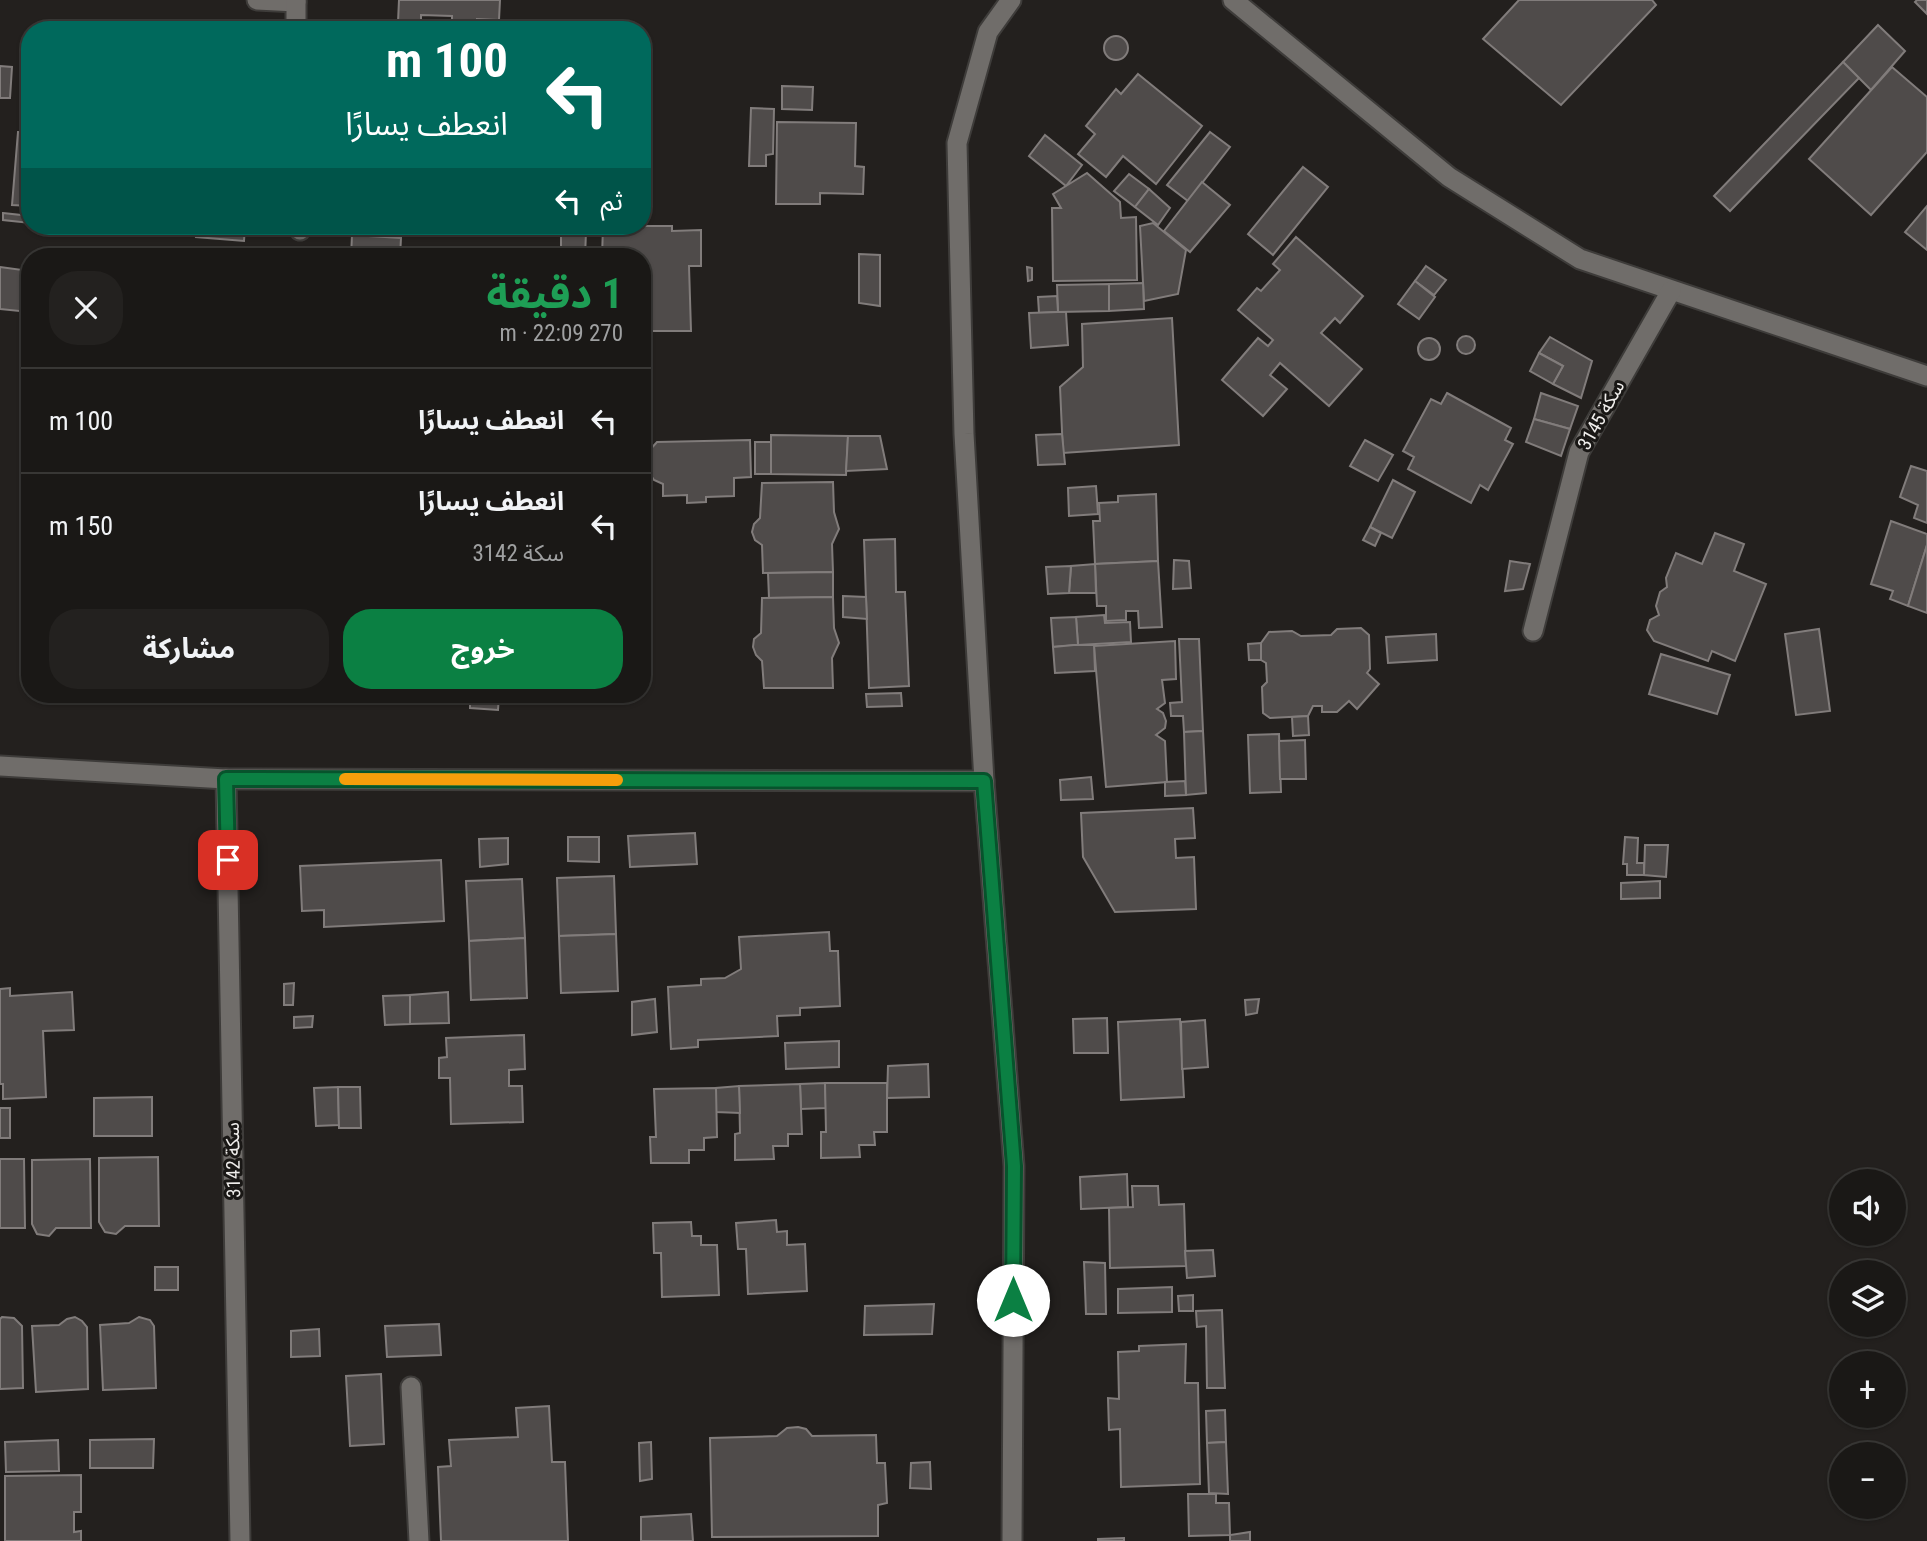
<!DOCTYPE html>
<html lang="ar">
<head>
<meta charset="utf-8">
<style>
  body { margin:0; font-family:"Roboto Condensed","Noto Sans Arabic",sans-serif; background:#23211f; color:#f1f3f6; direction:rtl; height:100vh; display:flex; flex-direction:column; font-size:26px; white-space:nowrap }
  * { box-sizing:border-box; margin:0 }
  p { font-size:23px; color:#9fa0a1 }
  .icon { flex:none; width:38px; height:38px; fill:none; stroke:currentColor; stroke-width:2; stroke-linecap:round; stroke-linejoin:round }
  .map { position:relative; flex:1; overflow:hidden; direction:ltr }
  .panel { position:absolute; left:21px; top:248px; width:630px; height:455px; display:flex; flex-direction:column; background:#1a1816; border-radius:28px; box-shadow:0 2px 5px #0004,0 0 0 2px #383735; direction:rtl }
  .panel>* { flex:none }
  .guide { position:absolute; left:21px; top:21px; width:630px; height:214px; border-radius:28px; box-shadow:0 2px 5px #0004,0 0 0 2px #383735; direction:rtl; background:#00695c; color:#fff; overflow:hidden }
  .buttons { position:absolute; left:1829px; top:1169px; display:grid; gap:14px }
  .buttons a { display:grid; place-items:center; width:77px; height:77px; border-radius:50%; background:#1a1816; box-shadow:0 2px 5px #0004,0 0 0 2px #383735; font-size:35px }
  .pin { position:absolute; display:grid; place-items:center; width:60px; height:60px; color:#fff; margin:-30px; border-radius:14px; box-shadow:0 4px 10px #0006 }
  .me { position:absolute; width:77px; margin:-38px; rotate:0deg; stroke-linejoin:round; filter:drop-shadow(0 0 5px #0008) }
  .turn { display:flex; align-items:center; gap:24px; height:147px; padding:0 28px; font-size:32px }
  .turn .icon { width:91px; height:91px; stroke-width:2.5 }
  .turn b { display:block; font-size:49px; line-height:60px }
  .then { display:flex; align-items:center; height:66px; padding:0 28px; background:#0003; gap:14px; font-size:26px }
  .round { display:grid; place-items:center; flex:none; width:74px; height:74px; border-radius:28px; background:#23211f }
  .headline { display:flex; align-items:center; justify-content:space-between; height:119px; padding:0 28px }
  h1 { font-size:42px; font-weight:700; line-height:52px; color:#1e9e55 }
  .primary-button { display:flex; gap:14px; margin-top:auto; padding:14px 28px }
  .primary-button a { flex:1; height:80px; border-radius:28px; background:#0b8043; color:#fff; font-size:28px; font-weight:700; line-height:80px; text-align:center }
  .primary-button a+a { background:#23211f; color:#f1f3f6 }
  ul { padding:0; list-style:none }
  li { display:flex; align-items:center; gap:21px; height:105px; padding:0 28px; border-top:2px solid #383735 }
  li div { flex:1 }
  li b { display:block; font-size:26px }
  li em { font-style:normal }
  .map>svg:first-child { display:block }
  .building { fill:#4f4b4a; stroke:#817c7b; stroke-width:2 }
  .lines { fill:none; stroke-linecap:round; stroke-linejoin:round }
  .minor-casing { stroke:#3e3c3a; stroke-width:23 }
  .minor { stroke:#706d6a; stroke-width:19 }
  .route-casing { stroke:#07532c; stroke-width:18 }
  .route { stroke:#0b8043; stroke-width:12 }
  .slow { stroke:#f59e0b; stroke-width:12 }
  .labels { text-anchor:middle; dominant-baseline:central; stroke-width:6; stroke-linejoin:round; paint-order:stroke }
  .street-label { font-size:19px; fill:#efedeb; stroke:#191715 }
</style>
</head>
<body>
<div class="map">
<svg width="1927" height="1541" viewBox="0 0 1927 1541">
  <rect width="100%" height="100%" fill="#23201e"/>
  <!-- building -->
  <g class="building">
    <path d="M399,0H500L499,20L477,19V27H452V16L421,15V22H398Z"/>
    <path d="M1519,0H1652L1656,5L1561,105L1483,39Z"/>
    <path d="M1917,0H1927V14L1915,2Z"/>
    <path d="M1878,25L1905,51L1871,90L1843,62Z"/>
    <circle cx="1116" cy="48" r="12"/>
    <path d="M1843,62L1859,78L1730,211L1714,196Z"/>
    <path d="M0,66L12,67L10,98H0Z"/>
    <path d="M1892,67L1927,97V152L1871,215L1809,159Z"/>
    <path d="M1138,74L1202,126L1156,184L1123,156L1106,177L1078,154L1095,134L1086,126L1116,89L1121,94Z"/>
    <path d="M782,86L813,87L812,110L782,109Z"/>
    <path d="M751,108L774,109L773,154L766,155V166H749Z"/>
    <path d="M777,122L856,123L855,166L864,167L863,194L820,193V204H776Z"/>
    <path d="M18,132L30,133V206L12,205Z"/>
    <path d="M1210,132L1230,147L1188,201L1167,185Z"/>
    <path d="M1045,135L1082,165L1066,186L1029,156Z"/>
    <path d="M1303,167L1328,187L1273,255L1248,234Z"/>
    <path d="M1087,173L1120,202L1121,218L1136,217L1137,280L1053,281L1052,208H1061L1053,194Z"/>
    <path d="M1129,174L1149,189L1135,207L1114,191Z"/>
    <path d="M1202,182L1230,205L1190,252L1164,231Z"/>
    <path d="M1149,189L1170,208L1158,225L1135,207Z"/>
    <path d="M1927,206V250L1905,232Z"/>
    <path d="M3,213L30,216V223L3,220Z"/>
    <path d="M1153,223L1186,250L1178,294L1144,301L1140,226Z"/>
    <path d="M197,226H245L244,241L196,237Z"/>
    <path d="M603,226H672V231L701,230V266H689L691,331H642V257H602Z"/>
    <path d="M561,231L586,232L585,257H561Z"/>
    <path d="M352,235L401,238L400,257H351Z"/>
    <path d="M1296,237L1363,296L1340,323L1335,318L1321,333L1362,369L1329,406L1280,363L1270,375L1287,389L1263,416L1222,380L1258,338L1268,346L1273,340L1238,310L1257,288L1261,291L1280,270L1273,264Z"/>
    <path d="M859,254L880,255V306L859,303Z"/>
    <path d="M1426,266L1446,280L1434,295L1415,281Z"/>
    <path d="M0,267L30,271L29,312L0,309Z"/>
    <path d="M1027,267L1032,268V280L1028,281Z"/>
    <path d="M1415,281L1435,297L1419,319L1398,304Z"/>
    <path d="M1143,283L1144,309L1109,311V284Z"/>
    <path d="M1109,284V311L1058,312L1057,285Z"/>
    <path d="M1057,296L1058,312L1039,313L1038,297Z"/>
    <path d="M1058,312H1066L1068,345L1031,348L1029,313Z"/>
    <path d="M1172,318L1179,445L1063,453L1060,387L1083,367L1082,324Z"/>
    <circle cx="1466" cy="345" r="9"/>
    <path d="M1550,337L1592,361L1581,398L1553,384L1563,366L1539,353Z"/>
    <circle cx="1429" cy="349" r="11"/>
    <path d="M1539,353L1563,366L1553,384L1530,371Z"/>
    <path d="M1447,393L1511,428L1505,440L1513,444L1488,490L1480,485L1471,503L1408,469L1414,457L1403,451L1431,399L1441,404Z"/>
    <path d="M1541,393L1578,406L1570,429L1534,419Z"/>
    <path d="M1534,419L1570,429L1561,456L1526,442Z"/>
    <path d="M1062,434L1065,464L1038,465L1036,435Z"/>
    <path d="M771,435L848,436L846,475L771,474Z"/>
    <path d="M848,436H880L887,469L846,471Z"/>
    <path d="M750,440L751,477L734,478V496L706,497V502L687,503V495L663,496V484L654,480L646,468L647,453L657,442Z"/>
    <path d="M1365,440L1393,455L1378,481L1350,466Z"/>
    <rect x="755" y="442" width="16" height="32"/>
    <path d="M1911,466L1927,471V523L1914,518L1918,505L1900,497Z"/>
    <path d="M1393,480L1415,492L1392,538L1370,527Z"/>
    <path d="M833,482L834,512L839,529L832,544L833,572L763,573L762,545L755,540L752,532L754,524L760,518L762,483Z"/>
    <path d="M1096,486L1098,514L1069,516L1068,488Z"/>
    <path d="M1156,494L1158,561L1095,564L1093,521H1100L1099,503L1118,502V496Z"/>
    <path d="M1891,521L1927,534V545L1908,606L1890,599L1893,591L1871,584Z"/>
    <path d="M1370,527L1381,533L1375,546L1363,540Z"/>
    <path d="M1715,533L1744,544L1734,571L1766,584L1735,661L1712,651L1708,661L1654,641L1647,630L1650,620L1659,615L1656,606L1660,592L1667,587L1666,578L1676,553L1702,564Z"/>
    <path d="M895,539L896,592H905L909,686L869,688L864,540Z"/>
    <path d="M1927,545V613L1908,606Z"/>
    <path d="M1174,560L1189,561L1191,588L1173,589Z"/>
    <path d="M1158,561L1162,627L1139,628L1138,611H1126V620L1106,621V606H1097L1095,564Z"/>
    <path d="M1510,561L1530,564L1523,589L1505,591Z"/>
    <path d="M1095,564L1096,593H1069L1071,566Z"/>
    <path d="M1071,566L1069,593L1048,594L1046,567Z"/>
    <path d="M833,572V597L769,598L768,573Z"/>
    <path d="M843,596L866,597L867,619L843,617Z"/>
    <path d="M833,597L834,628L839,643L832,658L833,688H764L762,661L756,655L753,647L754,639L761,633L762,598Z"/>
    <path d="M1104,615L1105,623L1130,622L1131,642L1078,645L1076,617Z"/>
    <path d="M1076,617L1078,645L1053,647L1051,618Z"/>
    <path d="M1361,628L1369,635L1370,669L1367,673L1379,684L1357,709L1349,701L1337,712H1322V706H1313L1308,716L1270,718L1263,713L1262,687L1267,682L1266,663L1261,660V643L1269,632L1292,631L1301,636L1331,635L1337,629Z"/>
    <path d="M1819,629L1830,711L1796,715L1785,634Z"/>
    <path d="M1436,634L1437,660L1388,663L1386,637Z"/>
    <path d="M1179,639H1199L1203,731L1184,732L1183,716H1171L1170,703L1182,702Z"/>
    <path d="M1175,641L1176,679L1162,680L1165,703L1157,709L1163,713L1166,721L1165,728L1156,735L1165,741L1167,782L1106,787L1094,646Z"/>
    <path d="M1261,643V660H1249L1248,644Z"/>
    <path d="M1074,645H1094L1095,671L1055,673L1053,647Z"/>
    <path d="M1661,654L1730,675L1717,714L1649,694Z"/>
    <path d="M901,693L902,706L867,707L866,694Z"/>
    <path d="M470,695H499L498,710L470,708Z"/>
    <path d="M1308,716L1309,735L1293,736L1292,717Z"/>
    <path d="M1203,731L1206,793L1186,795L1184,732Z"/>
    <path d="M1279,734L1281,792L1250,793L1248,735Z"/>
    <path d="M1305,740L1306,779H1280L1279,741Z"/>
    <path d="M1091,777L1093,799L1061,800L1060,780Z"/>
    <path d="M1185,781L1186,795L1165,796V782Z"/>
    <path d="M1193,808L1195,838L1175,839L1176,858L1194,857L1196,909L1115,912L1083,857L1081,813Z"/>
    <path d="M695,833L697,864L630,867L628,836Z"/>
    <path d="M568,837H599V862L568,861Z"/>
    <path d="M1625,837L1638,838L1637,863H1644V875H1627V864H1623Z"/>
    <path d="M508,838V864L480,867L479,839Z"/>
    <path d="M1645,845H1668L1666,877L1644,875Z"/>
    <path d="M441,860L444,921L324,927V910L302,911L300,866Z"/>
    <path d="M614,876L616,934L559,936L557,878Z"/>
    <path d="M522,879L525,938L469,941L466,881Z"/>
    <path d="M1660,881V898L1621,899V883Z"/>
    <path d="M829,932L830,951H838L840,1006L800,1008V1015L777,1016L778,1036L698,1040V1047L671,1049L668,987L701,985V979L725,978L741,969L739,937Z"/>
    <path d="M616,934L618,991L561,993L559,936Z"/>
    <path d="M525,938L527,998L471,1000L469,941Z"/>
    <path d="M294,983L293,1005H284V984Z"/>
    <path d="M10,988V996L72,992L74,1030L43,1031L46,1097L3,1099V1084H0V989Z"/>
    <path d="M448,992L449,1023L410,1024V995Z"/>
    <path d="M410,995V1024L385,1025L383,996Z"/>
    <path d="M655,999L657,1032L632,1035V1002Z"/>
    <path d="M1259,999L1257,1013L1246,1015L1245,1000Z"/>
    <path d="M313,1016L312,1027L294,1028V1017Z"/>
    <path d="M1107,1018L1108,1053H1074L1073,1019Z"/>
    <path d="M1180,1019L1184,1097L1121,1100L1118,1022Z"/>
    <path d="M1205,1020L1208,1067L1182,1069L1181,1022Z"/>
    <path d="M524,1035L525,1069L509,1070V1086H522L523,1122L451,1124L450,1078H439V1058L447,1057L446,1038Z"/>
    <path d="M839,1041V1067L786,1069L785,1043Z"/>
    <path d="M928,1064L929,1097L887,1098L888,1066Z"/>
    <path d="M825,1083L826,1108L801,1109L800,1084Z"/>
    <path d="M825,1083H887V1132H874L875,1145H859L860,1157L821,1158V1132H826Z"/>
    <path d="M800,1084L802,1134H788V1146H773L774,1159L735,1160V1134L740,1133L739,1086Z"/>
    <path d="M739,1086L740,1113L716,1112V1088Z"/>
    <path d="M338,1087L339,1125L316,1126L314,1088Z"/>
    <path d="M338,1087H360L361,1128H339Z"/>
    <path d="M716,1088L717,1137L704,1138V1150H689V1163H651L650,1137H656L654,1089Z"/>
    <path d="M152,1097V1136H94V1098Z"/>
    <rect x="0" y="1108" width="10" height="30"/>
    <path d="M158,1157L159,1226H125L116,1234L105,1232L99,1222V1158Z"/>
    <path d="M0,1159H24L25,1228H0Z"/>
    <path d="M90,1159L91,1228H56L49,1236L37,1234L32,1224V1160Z"/>
    <path d="M1127,1174L1128,1207L1081,1209L1080,1177Z"/>
    <path d="M1132,1186H1158L1159,1205L1184,1204L1186,1266L1110,1268L1109,1208L1133,1207Z"/>
    <path d="M776,1220L777,1232L787,1231V1245L805,1244L807,1291L748,1294L746,1249H738L736,1223Z"/>
    <path d="M691,1222L692,1236H701V1245H717L719,1295L662,1297L661,1253H654L653,1223Z"/>
    <path d="M1213,1250L1215,1276L1187,1278L1185,1251Z"/>
    <path d="M1084,1262L1105,1263L1106,1314H1086Z"/>
    <rect x="155" y="1267" width="23" height="23"/>
    <path d="M1172,1287V1312L1118,1313V1289Z"/>
    <path d="M1193,1295V1311H1179L1178,1296Z"/>
    <path d="M934,1304L932,1334L864,1335L865,1306Z"/>
    <path d="M1222,1310L1225,1388H1207L1206,1326L1197,1327L1196,1311Z"/>
    <path d="M2,1317L14,1318L22,1326L23,1388L0,1389V1319Z"/>
    <path d="M75,1317L82,1321L87,1327L88,1389L36,1392L32,1326L59,1325L67,1319Z"/>
    <path d="M139,1317L150,1320L154,1326L156,1388L103,1390L100,1325L129,1323Z"/>
    <path d="M439,1324L441,1355L387,1357L385,1326Z"/>
    <path d="M319,1329L320,1356L291,1357V1331Z"/>
    <path d="M1186,1344L1185,1383H1198L1200,1484L1121,1487L1120,1429L1109,1430L1108,1398L1119,1399L1118,1352L1139,1351V1346Z"/>
    <path d="M381,1374L384,1444L350,1446L346,1376Z"/>
    <path d="M549,1406L552,1462H565L568,1541H441L438,1467L451,1466L449,1440L518,1437L516,1408Z"/>
    <path d="M1225,1410L1226,1442L1207,1443L1206,1411Z"/>
    <path d="M798,1427L806,1429L812,1436L876,1435L877,1463H885L887,1503L878,1505V1536L712,1537L710,1438L777,1436L787,1428Z"/>
    <path d="M154,1439L153,1468H90V1440Z"/>
    <path d="M58,1440L59,1471L6,1472L5,1442Z"/>
    <path d="M651,1442L652,1479L640,1481L639,1443Z"/>
    <path d="M1226,1442L1228,1494L1209,1493L1207,1443Z"/>
    <path d="M930,1462L931,1489L910,1488L911,1463Z"/>
    <path d="M81,1475V1512H74V1532L81,1531V1541H5V1476Z"/>
    <path d="M1188,1494H1216V1503H1229L1230,1535L1189,1536Z"/>
    <path d="M691,1514L693,1541H641V1517Z"/>
    <path d="M1250,1532V1541H1230V1535Z"/>
    <path d="M1124,1538V1541H1098V1539Z"/>
  </g>
  <g class="lines">
    <!-- minor casing -->
    <g class="minor-casing">
      <g id="minor">
        <path d="M257,0L296,2"/>
        <path d="M296,0V30"/>
        <path d="M1011,0L988,32L957,143L964,434L984,781L1014,1166L1012,1541"/>
        <path d="M1233,0L1449,177L1580,259L1927,376"/>
        <path d="M300,226V230"/>
        <path d="M1533,631L1579,452L1671,291"/>
        <path d="M0,766L226,779L984,781"/>
        <path d="M226,779L240,1541"/>
        <path d="M411,1387L419,1541"/>
      </g>
    </g>
    <!-- minor -->
    <use href="#minor" class="minor"/>
  </g>
  <g class="lines">
    <!-- route casing -->
    <g class="route-casing">
      <path id="route" d="M228,860L226,779L984,781L1014,1166L1013,1300"/>
    </g>
    <!-- route -->
    <use href="#route" class="route"/>
    <!-- slow -->
    <path class="slow" d="M345,779L617,780"/>
  </g>
  <g class="labels">
    <!-- street labels -->
    <g class="street-label">
      <text transform="translate(1601 415) rotate(-61)">سكة 3145</text>
      <text transform="translate(233 1160) rotate(-91)">سكة 3142</text>
    </g>
  </g>
</svg>
<div class="buttons">
<a><svg class="icon" aria-label="sound" viewBox="0 0 24 24"><path d="M4 9h4l5-4v14l-5-4H4zM17 9q2 3 0 6"/></svg></a>
<a><svg class="icon" aria-label="layers" viewBox="0 0 24 24"><path d="M12 4l9 5-9 5-9-5zM3 14l9 5 9-5"/></svg></a>
<a>+</a>
<a>−</a>
</div>
<div class="pin" style="left:228px;top:860px;background:#d93025"><svg class="icon" aria-label="arrive" viewBox="0 0 24 24"><path d="M6 21V4h12l-3 4 3 4H6"/></svg></div>
<svg class="me" style="left:1013px;top:1300px" viewBox="-20 -20 40 40"><circle r="19" fill="#fff"/><path d="M0-13L10 11 0 6-10 11z" fill="#0b8043"/></svg>
<div class="guide">
<div class="turn"><svg class="icon" aria-label="left" viewBox="0 0 24 24"><path d="M17 20v-9H6M10 6l-5 5 5 5"/></svg><div><b>100 m</b>انعطف يسارًا</div></div>
<div class="then">ثم<svg class="icon" aria-label="left" viewBox="0 0 24 24"><path d="M17 20v-9H6M10 6l-5 5 5 5"/></svg></div>
</div>
<section class="panel">
<div class="headline"><div><h1>1 دقيقة</h1><p>270 m · 22:09</p></div><a class="round"><svg class="icon" aria-label="close" viewBox="0 0 24 24"><path d="M6 6l12 12M18 6L6 18"/></svg></a></div>
<ul>
<li><svg class="icon" aria-label="left" viewBox="0 0 24 24"><path d="M17 20v-9H6M10 6l-5 5 5 5"/></svg><div><b>انعطف يسارًا</b></div><em>100 m</em></li>
<li><svg class="icon" aria-label="left" viewBox="0 0 24 24"><path d="M17 20v-9H6M10 6l-5 5 5 5"/></svg><div><b>انعطف يسارًا</b><p>سكة 3142</p></div><em>150 m</em></li>
</ul>
<div class="primary-button"><a>خروج</a><a>مشاركة</a></div>
</section>
</div>
</body>
</html>
